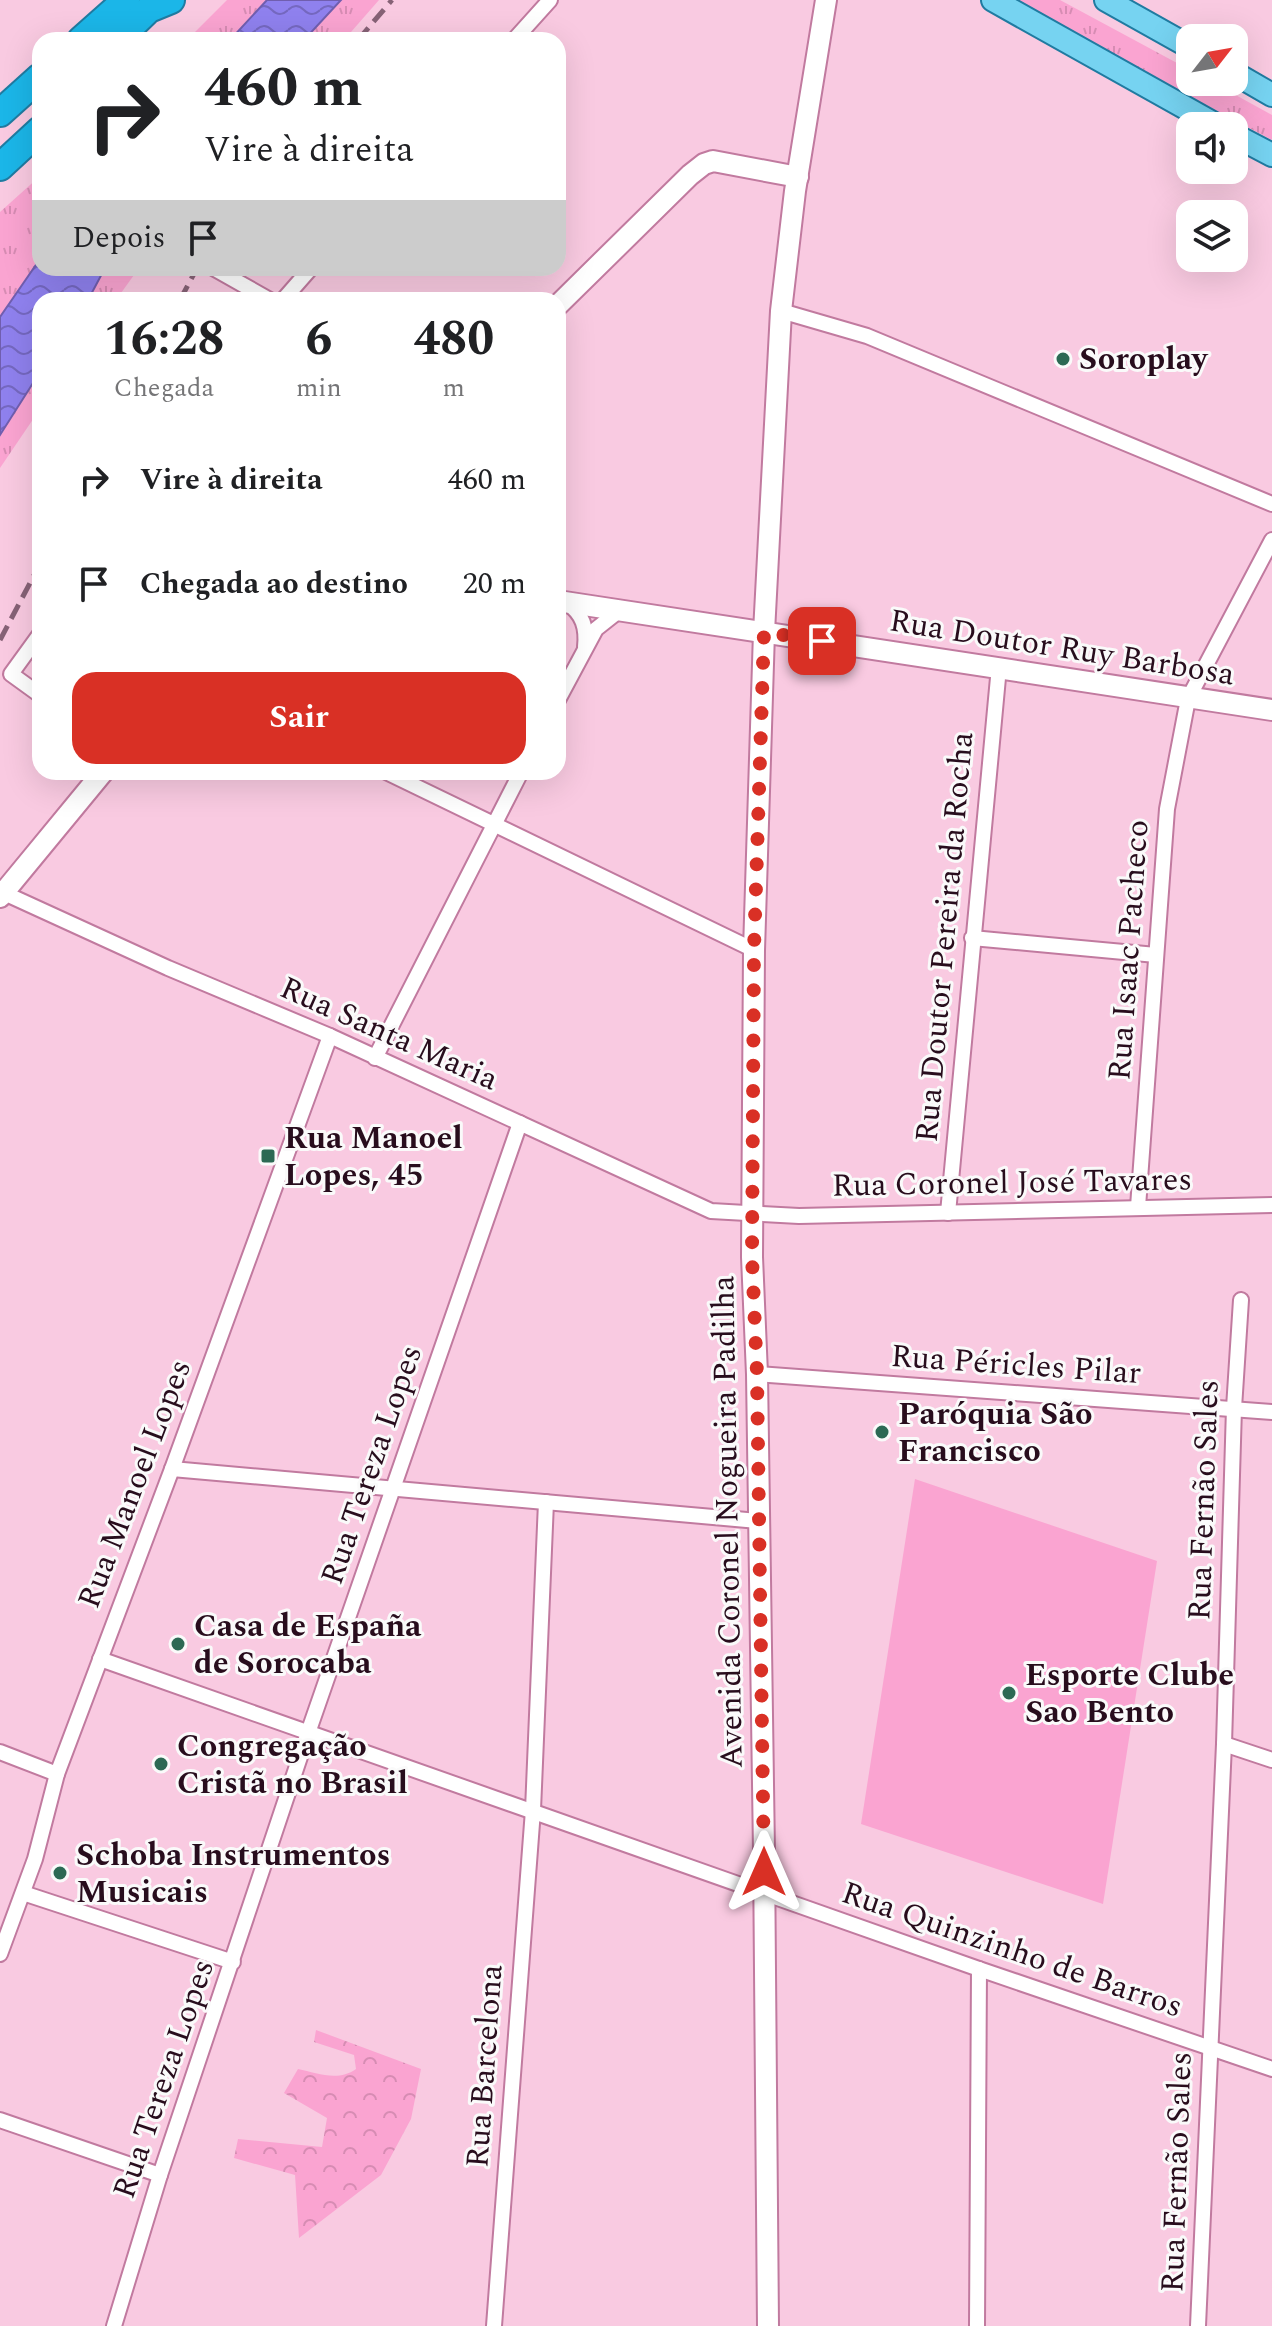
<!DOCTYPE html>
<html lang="pt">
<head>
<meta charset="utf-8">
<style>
  body { margin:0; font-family:Spectral,serif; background:#f2f2f2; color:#202124; height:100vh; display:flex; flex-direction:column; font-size:30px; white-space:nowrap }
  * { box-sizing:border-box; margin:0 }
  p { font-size:26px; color:#757577 }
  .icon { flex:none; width:44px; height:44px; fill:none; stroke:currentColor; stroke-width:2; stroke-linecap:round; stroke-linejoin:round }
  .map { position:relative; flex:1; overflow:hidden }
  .side { position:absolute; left:32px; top:292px; width:534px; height:488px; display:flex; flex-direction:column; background:#fff; border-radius:24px; box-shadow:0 8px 32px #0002 }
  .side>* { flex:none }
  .guide { position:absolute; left:32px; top:32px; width:534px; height:244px; border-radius:24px; box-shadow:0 8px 32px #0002; background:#fff; color:#202124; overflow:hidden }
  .needle { width:52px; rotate:59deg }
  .controls { position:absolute; left:1176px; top:24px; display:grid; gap:16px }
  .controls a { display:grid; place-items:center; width:72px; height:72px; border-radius:16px; background:#fff; box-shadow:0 8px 32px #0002; font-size:40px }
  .pin { position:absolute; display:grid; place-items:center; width:68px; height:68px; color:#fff; margin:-34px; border-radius:16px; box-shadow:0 4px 12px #0006 }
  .me { position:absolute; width:88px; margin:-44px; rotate:0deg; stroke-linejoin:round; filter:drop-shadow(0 0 6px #0008) }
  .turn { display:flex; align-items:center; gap:28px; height:168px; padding:0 40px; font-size:36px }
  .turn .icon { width:104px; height:104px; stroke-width:2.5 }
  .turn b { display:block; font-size:56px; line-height:68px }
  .then { display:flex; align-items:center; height:76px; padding:0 40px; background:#0003; gap:16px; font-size:30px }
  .eta { display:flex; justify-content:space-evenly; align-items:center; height:136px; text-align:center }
  .eta b { font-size:48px; font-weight:700; line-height:56px }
  .action { display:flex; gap:16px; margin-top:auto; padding:16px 40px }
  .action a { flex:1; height:92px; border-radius:24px; background:#d93025; color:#fff; font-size:32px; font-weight:700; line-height:92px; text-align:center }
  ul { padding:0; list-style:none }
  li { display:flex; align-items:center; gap:24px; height:104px; padding:0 40px }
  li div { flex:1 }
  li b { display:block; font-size:30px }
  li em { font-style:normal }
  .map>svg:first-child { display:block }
  .grass { fill:#faa4d1 }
  .forest { fill:url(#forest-crowns) }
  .park { fill:url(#park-tufts) }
  .water { fill:url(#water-waves); stroke:#705eaf; stroke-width:2 }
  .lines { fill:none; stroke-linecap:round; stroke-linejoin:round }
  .street-casing { stroke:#c17a9f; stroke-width:18 }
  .secondary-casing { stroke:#c17a9f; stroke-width:24 }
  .primary-casing { stroke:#207ba1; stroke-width:26 }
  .highway-casing { stroke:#207ba1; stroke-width:30 }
  .street { stroke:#fff; stroke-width:14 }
  .secondary { stroke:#fff; stroke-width:20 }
  .primary { stroke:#76d3f1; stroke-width:22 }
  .highway { stroke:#1bb6e8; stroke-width:26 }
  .rail { stroke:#866276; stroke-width:5; stroke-dasharray:16 8; stroke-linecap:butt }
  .route { stroke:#d93025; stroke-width:14; stroke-dasharray:0 25.2 }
  .poi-dot { fill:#2d6954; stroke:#fafafa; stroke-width:3 }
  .labels { text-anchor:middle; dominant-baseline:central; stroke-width:6; stroke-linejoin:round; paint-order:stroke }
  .poi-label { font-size:32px; font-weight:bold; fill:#280d1d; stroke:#fafafa; text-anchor:start }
  .street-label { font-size:32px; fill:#280d1d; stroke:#fafafa }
</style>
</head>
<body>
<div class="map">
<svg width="1272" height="2326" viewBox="0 0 1272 2326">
  <defs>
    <pattern id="forest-crowns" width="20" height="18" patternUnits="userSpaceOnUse" patternTransform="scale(2)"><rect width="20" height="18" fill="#faa4d1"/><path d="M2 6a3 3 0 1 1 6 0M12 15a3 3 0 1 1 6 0" fill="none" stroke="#d68cb3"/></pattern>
    <pattern id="park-tufts" width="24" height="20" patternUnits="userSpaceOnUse" patternTransform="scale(2)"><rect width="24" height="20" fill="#faa4d1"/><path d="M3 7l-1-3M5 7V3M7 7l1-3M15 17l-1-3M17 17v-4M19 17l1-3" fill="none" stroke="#d68cb3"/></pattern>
    <pattern id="water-waves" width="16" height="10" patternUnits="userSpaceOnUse" patternTransform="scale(2)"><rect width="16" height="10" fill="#8f81ee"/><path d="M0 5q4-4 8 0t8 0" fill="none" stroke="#7568c0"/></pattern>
  </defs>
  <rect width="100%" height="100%" fill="#f9cae1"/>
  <!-- grass -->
  <path class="grass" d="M915,1479L1157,1561L1103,1904L861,1824Z"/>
  <!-- forest -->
  <path class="forest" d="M316,2030L421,2069L411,2119L381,2175L299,2238L295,2175L234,2158L238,2139L322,2147L327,2118L284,2093L298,2069C317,2073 338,2082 356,2069L354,2055L314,2042Z"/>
  <!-- park -->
  <g class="park">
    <path d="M227,0H379L344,40H187Z"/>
    <path d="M1008,0H1060L1190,70V82H1212L1272,115V140Z"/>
    <path d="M40,176V268H139L116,300H40V409L0,468V212Z"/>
  </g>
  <!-- water -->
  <g class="water">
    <path d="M267,0H341L304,40H230Z"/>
    <path d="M40,259V268H105L88,300H40V372L0,435V317Z"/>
  </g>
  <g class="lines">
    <!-- street casing -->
    <g class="street-casing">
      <g id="street">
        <path d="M514,40L550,0"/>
        <path d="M213,268L270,300"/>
        <path d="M283,300L311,268"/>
        <path d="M781,311L867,336L1272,504"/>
        <path d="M567,603C583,614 587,628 585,647"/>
        <path d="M40,634L11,674L40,695"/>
        <path d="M558,700L596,629L620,610"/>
        <path d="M386,772L754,950"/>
        <path d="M4,893L168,968L330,1036L711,1211L799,1216L1272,1205"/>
        <path d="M972,938L1156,955"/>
        <path d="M375,1058L521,772"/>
        <path d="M1138,1207L1167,809L1188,699L1272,540"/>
        <path d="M948,1213L999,667"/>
        <path d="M757,1374L1272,1412"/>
        <path d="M172,1469L758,1521"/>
        <path d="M100,1659L979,1969L1272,2069"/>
        <path d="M1224,1744L1272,1760"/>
        <path d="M0,1752L57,1774"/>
        <path d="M23,1893L233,1962"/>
        <path d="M0,1954L35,1859L57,1774L172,1469L330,1036"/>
        <path d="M0,2120L160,2175"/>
        <path d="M114,2326L160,2175L308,1733L520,1123"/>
        <path d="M494,2326L533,1810L546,1502"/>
        <path d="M977,2326L979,1969"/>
        <path d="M1198,2326L1224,1744L1234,1408L1241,1300"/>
      </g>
    </g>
    <!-- secondary casing -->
    <g class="secondary-casing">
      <g id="secondary">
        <path d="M558,305L690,175L704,164L713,161L798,177"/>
        <path d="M558,601L1272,710"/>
        <path d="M0,897L103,772"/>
        <path d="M768,2326L764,1852L757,1374L752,1257L754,950L764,632L781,311L795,191L826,0"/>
      </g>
    </g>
    <!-- primary casing -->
    <g class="primary-casing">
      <g id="primary">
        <path d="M993,0L1218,126"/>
        <path d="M1106,0L1190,47"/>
        <path d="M1234,73L1272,95"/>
        <path d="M1234,135L1272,155"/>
      </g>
    </g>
    <!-- highway casing -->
    <g class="highway-casing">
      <g id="highway">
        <path d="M81,40L126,0"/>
        <path d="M117,40L149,9L171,0"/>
        <path d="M0,113L40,77"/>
        <path d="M0,167L40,130"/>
      </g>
    </g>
    <!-- street -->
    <use href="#street" class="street"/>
    <!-- secondary -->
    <use href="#secondary" class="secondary"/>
    <!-- primary -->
    <use href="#primary" class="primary"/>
    <!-- highway -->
    <use href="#highway" class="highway"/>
    <!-- rail -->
    <g class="rail">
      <path d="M358,40L392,0"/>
      <path d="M180,300L197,268"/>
      <path d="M0,640L40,564"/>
    </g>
  </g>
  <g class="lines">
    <!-- route -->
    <path class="route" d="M764,1872L757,1374L752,1257L754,950L764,632L822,641"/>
  </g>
  <!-- markers -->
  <g class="poi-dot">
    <circle cx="1063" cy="359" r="8"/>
    <rect x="260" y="1148" width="16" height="16" rx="4"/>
    <circle cx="882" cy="1432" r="8"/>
    <circle cx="178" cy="1644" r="8"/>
    <circle cx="1009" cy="1693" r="8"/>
    <circle cx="161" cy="1764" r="8"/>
    <circle cx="60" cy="1873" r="8"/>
  </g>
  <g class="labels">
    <!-- poi labels -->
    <g class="poi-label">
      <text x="1079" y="359">Soroplay</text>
      <text x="284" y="1138">Rua Manoel<tspan x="284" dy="37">Lopes, 45</tspan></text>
      <text x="898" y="1414">Paróquia São<tspan x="898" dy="37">Francisco</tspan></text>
      <text x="194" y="1626">Casa de España<tspan x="194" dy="37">de Sorocaba</tspan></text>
      <text x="1025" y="1675">Esporte Clube<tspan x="1025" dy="37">Sao Bento</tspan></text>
      <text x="177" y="1746">Congregação<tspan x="177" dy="37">Cristã no Brasil</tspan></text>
      <text x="76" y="1855">Schoba Instrumentos<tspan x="76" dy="37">Musicais</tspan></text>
    </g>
    <!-- street labels -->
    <g class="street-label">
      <text transform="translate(1062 648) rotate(9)">Rua Doutor Ruy Barbosa</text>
      <text transform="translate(945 937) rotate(-85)">Rua Doutor Pereira da Rocha</text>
      <text transform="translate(1129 950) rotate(-86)">Rua Isaac Pacheco</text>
      <text transform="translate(389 1034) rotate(24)">Rua Santa Maria</text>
      <text transform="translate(1012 1183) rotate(-1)">Rua Coronel José Tavares</text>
      <text transform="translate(1016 1365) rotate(4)">Rua Péricles Pilar</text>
      <text transform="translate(372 1465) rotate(-71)">Rua Tereza Lopes</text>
      <text transform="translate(135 1484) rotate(-69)">Rua Manoel Lopes</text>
      <text transform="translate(1204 1500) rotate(-88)">Rua Fernão Sales</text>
      <text transform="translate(728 1522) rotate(-91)">Avenida Coronel Nogueira Padilha</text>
      <text transform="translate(1012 1950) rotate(19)">Rua Quinzinho de Barros</text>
      <text transform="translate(485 2066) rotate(-86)">Rua Barcelona</text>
      <text transform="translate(164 2079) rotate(-71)">Rua Tereza Lopes</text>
      <text transform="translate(1177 2172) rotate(-88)">Rua Fernão Sales</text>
    </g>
  </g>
</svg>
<div class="controls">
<a><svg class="needle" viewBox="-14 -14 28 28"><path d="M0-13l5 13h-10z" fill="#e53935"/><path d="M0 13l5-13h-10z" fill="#757577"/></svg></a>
<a><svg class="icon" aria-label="sound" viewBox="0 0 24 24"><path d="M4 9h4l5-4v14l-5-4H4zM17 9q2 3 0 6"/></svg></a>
<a><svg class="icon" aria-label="layers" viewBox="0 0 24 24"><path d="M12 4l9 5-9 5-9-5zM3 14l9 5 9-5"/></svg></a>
</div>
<div class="pin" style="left:822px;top:641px;background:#d93025"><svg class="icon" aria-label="arrive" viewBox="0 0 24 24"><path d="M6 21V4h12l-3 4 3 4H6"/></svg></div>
<svg class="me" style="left:764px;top:1872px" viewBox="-20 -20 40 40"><path d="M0-17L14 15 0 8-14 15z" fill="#d93025" stroke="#fff" stroke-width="4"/></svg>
<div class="guide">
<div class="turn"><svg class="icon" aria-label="right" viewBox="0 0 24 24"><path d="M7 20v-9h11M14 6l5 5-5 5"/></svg><div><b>460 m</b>Vire à direita</div></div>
<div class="then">Depois<svg class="icon" aria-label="arrive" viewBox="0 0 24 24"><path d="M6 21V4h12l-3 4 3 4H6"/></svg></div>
</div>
<section class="side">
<div class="eta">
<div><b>16:28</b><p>Chegada</p></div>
<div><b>6</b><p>min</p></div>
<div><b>480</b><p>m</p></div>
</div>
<ul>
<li><svg class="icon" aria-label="right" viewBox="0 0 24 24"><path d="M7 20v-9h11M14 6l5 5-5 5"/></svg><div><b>Vire à direita</b></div><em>460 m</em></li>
<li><svg class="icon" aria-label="arrive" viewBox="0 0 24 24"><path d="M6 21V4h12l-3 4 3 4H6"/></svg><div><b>Chegada ao destino</b></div><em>20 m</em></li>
</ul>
<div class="action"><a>Sair</a></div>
</section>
</div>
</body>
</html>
